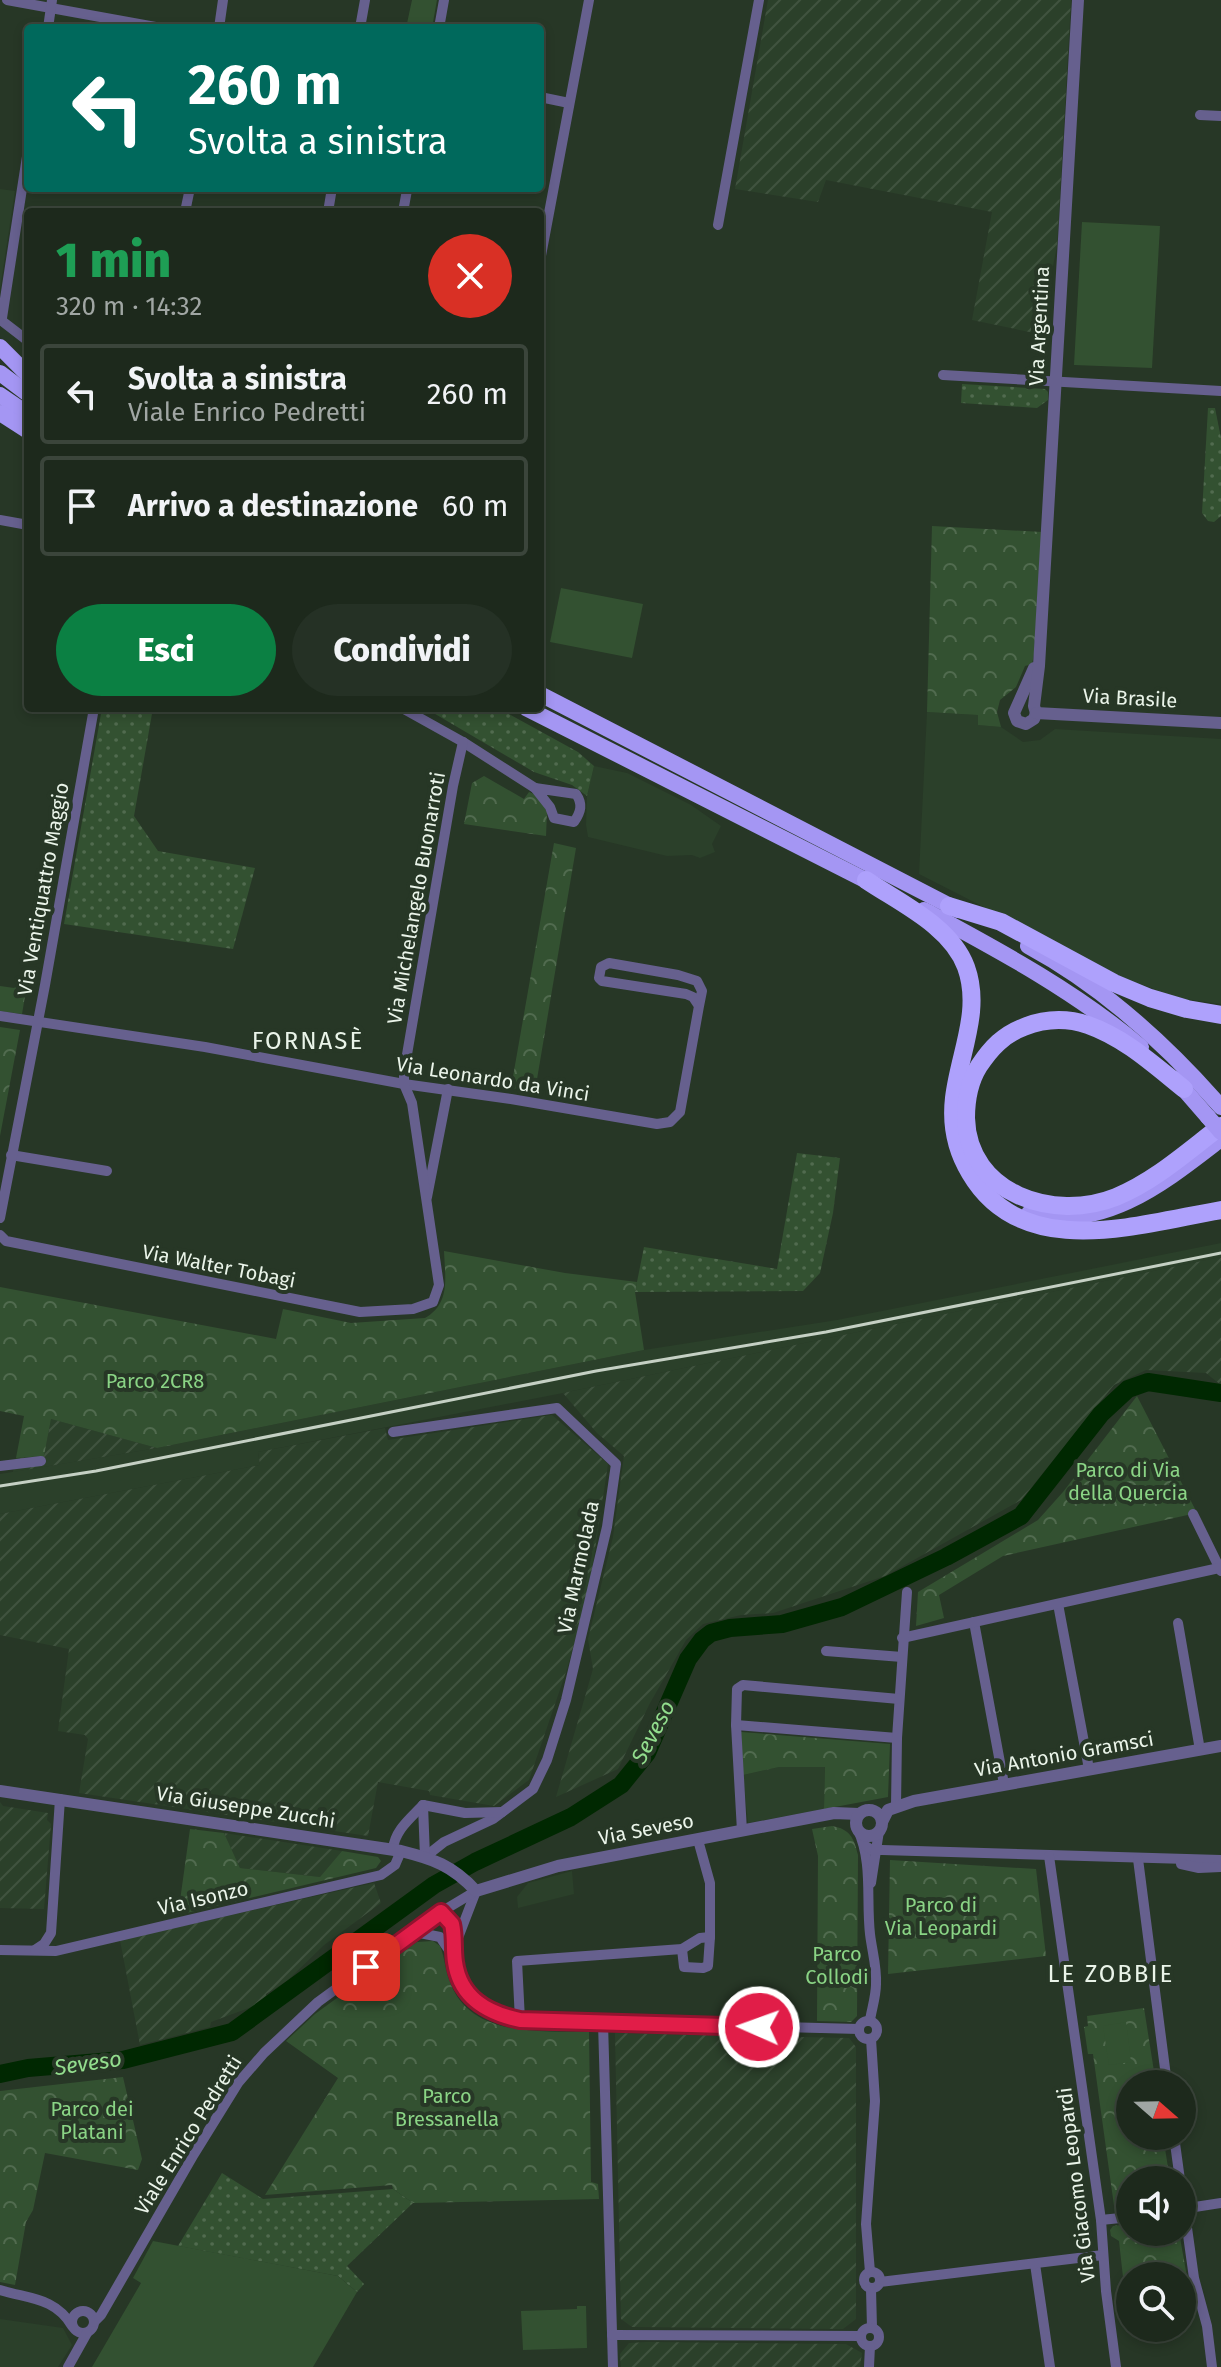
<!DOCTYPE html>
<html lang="it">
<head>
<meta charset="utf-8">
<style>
  body { margin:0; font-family:"Fira Sans",sans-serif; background:#253125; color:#f1f3f6; height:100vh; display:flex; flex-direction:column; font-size:30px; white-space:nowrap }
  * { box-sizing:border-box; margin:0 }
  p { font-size:26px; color:#a0a6a3 }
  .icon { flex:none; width:44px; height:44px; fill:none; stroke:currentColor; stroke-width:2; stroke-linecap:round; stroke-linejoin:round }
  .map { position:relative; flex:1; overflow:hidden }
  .sheet { position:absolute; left:24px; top:208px; width:520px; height:504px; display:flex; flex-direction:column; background:#1d291c; border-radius:8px; box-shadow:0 4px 12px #0003,0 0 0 2px #3b453b }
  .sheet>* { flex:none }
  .guide { position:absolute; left:24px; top:24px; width:520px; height:168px; border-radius:8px; box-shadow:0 4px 12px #0003,0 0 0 2px #3b453b; background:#00695c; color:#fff; overflow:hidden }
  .needle { width:52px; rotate:110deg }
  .buttons { position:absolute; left:1116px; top:2070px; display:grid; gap:16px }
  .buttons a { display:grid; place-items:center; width:80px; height:80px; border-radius:50%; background:#1d291c; box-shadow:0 4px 12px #0003,0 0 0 2px #3b453b; font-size:40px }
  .pin { position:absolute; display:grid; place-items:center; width:68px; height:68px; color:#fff; margin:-34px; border-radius:16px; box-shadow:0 4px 12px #0006 }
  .me { position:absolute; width:88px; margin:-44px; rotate:272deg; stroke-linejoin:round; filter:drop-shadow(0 0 6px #0008) }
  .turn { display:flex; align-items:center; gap:28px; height:168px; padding:0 32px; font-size:36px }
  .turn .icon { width:104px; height:104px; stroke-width:2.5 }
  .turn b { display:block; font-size:56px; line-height:68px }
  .round { display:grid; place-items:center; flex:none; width:84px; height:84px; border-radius:42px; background:#253125 }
  .summary { display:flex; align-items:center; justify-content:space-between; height:136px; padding:0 32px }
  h1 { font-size:48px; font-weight:800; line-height:60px; color:#1e9e55 }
  .cta { display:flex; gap:16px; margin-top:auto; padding:16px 32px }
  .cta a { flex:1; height:92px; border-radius:48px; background:#0b8043; color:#fff; font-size:32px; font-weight:800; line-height:92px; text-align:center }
  .cta a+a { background:#253125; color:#f1f3f6 }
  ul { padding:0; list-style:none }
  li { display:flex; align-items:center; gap:24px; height:100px; margin:0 16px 12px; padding:0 16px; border:4px solid #3b453b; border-radius:8px }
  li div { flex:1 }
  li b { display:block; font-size:30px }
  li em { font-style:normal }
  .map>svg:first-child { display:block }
  .built { fill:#2b402a }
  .industrial { fill:url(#industrial-furrows) }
  .grass { fill:url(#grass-dots) }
  .park { fill:url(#park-crowns) }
  .pitch { fill:#335131 }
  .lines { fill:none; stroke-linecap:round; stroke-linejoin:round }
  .river { stroke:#002801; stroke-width:18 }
  .minor { stroke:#66608e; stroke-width:10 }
  .tertiary { stroke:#66608e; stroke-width:12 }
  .trunk { stroke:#a496f3; stroke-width:16 }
  .motorway { stroke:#aea1fc; stroke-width:18 }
  .rail { stroke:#c5d0c4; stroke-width:3 }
  .trunk-bridge { stroke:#a496f3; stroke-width:16 }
  .route-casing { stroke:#92132f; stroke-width:20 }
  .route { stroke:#e11d48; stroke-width:14 }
  .labels { text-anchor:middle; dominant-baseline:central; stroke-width:8; stroke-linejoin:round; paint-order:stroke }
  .street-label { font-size:20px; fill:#eaf4e9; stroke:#273726 }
  .park-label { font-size:20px; fill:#8ad485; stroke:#273726 }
  .water-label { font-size:22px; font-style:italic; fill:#92dc8d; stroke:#273726 }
  .quarter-label { font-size:24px; letter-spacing:2px; fill:#eaf4e9; stroke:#273726 }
</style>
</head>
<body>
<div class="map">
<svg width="1221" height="2367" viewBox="0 0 1221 2367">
  <defs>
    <pattern id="industrial-furrows" width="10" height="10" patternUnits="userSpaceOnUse" patternTransform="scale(2)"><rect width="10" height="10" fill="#2b402a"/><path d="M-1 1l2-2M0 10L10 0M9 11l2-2" fill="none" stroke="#40533f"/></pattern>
    <pattern id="grass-dots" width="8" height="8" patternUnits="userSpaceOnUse" patternTransform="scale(2)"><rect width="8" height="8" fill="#335131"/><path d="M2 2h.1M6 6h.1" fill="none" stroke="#516b4f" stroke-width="1.8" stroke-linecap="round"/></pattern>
    <pattern id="park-crowns" width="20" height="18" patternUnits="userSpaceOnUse" patternTransform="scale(2)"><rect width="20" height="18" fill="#335131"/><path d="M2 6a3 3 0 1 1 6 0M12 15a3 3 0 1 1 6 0" fill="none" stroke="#516b4f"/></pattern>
  </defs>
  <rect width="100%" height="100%" fill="#273726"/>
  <!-- built -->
  <g class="built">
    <path d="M0,189L15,191L0,289Z"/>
    <path d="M927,712L978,715L979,725L1001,727L1023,742L1040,740L1055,729L1221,739V1004L1178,998L1119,976L919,874Z"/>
    <path d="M594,766L627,773L691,805L721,826L712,844L715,852L700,858L692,855L667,856L588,837L586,825L587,796Z"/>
    <path d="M1221,1243V1257L563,1393L258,1452L260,1465L0,1514V1474L157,1448L644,1350L837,1320Z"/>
    <path d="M825,1766L824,1809L748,1823L743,1775L779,1767Z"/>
    <path d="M572,1871L574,1894L518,1908L517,1897L528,1883Z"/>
    <path d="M0,2319L63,2328L72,2345L58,2367H0Z"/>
  </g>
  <!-- industrial -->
  <g class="industrial">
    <path d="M768,0H1071L1057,246L1039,334L972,320L992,212L826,180L818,202L735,189Z"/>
    <path d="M1221,1257V1385L1206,1373L1146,1370L1114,1385L1021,1500L885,1576L773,1613L741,1615L703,1624L686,1640L650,1703L618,1769L556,1797L593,1669L588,1639L613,1537L624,1456L597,1433L563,1393Z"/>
    <path d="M552,1415L608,1464L589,1590L567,1669L529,1780L494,1806L430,1795L429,1791L378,1782L368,1836L79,1793L88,1739L85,1735L58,1731L69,1649L0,1635V1514L260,1465L258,1452L385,1428L388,1440Z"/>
    <path d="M51,1419L157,1448L13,1472L16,1458L44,1456Z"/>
    <path d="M0,1802L3,1806L48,1813L47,1820L51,1824L44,1909L0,1908Z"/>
    <path d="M224,1833L342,1851L320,1877L240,1868Z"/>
    <path d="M374,1883L381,1903L324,1945L287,1981L266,1994L267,2001L211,2022L210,2027L140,2045L120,1940Z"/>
    <path d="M615,2033L849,2038L856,2047V2319L843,2329L632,2327L621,2319Z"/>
    <path d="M647,2342L846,2344L862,2353L860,2367H621L620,2354L629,2343Z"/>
  </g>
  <!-- grass -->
  <g class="grass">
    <path d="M962,384L1045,389L1048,392V400L1037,408L961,403Z"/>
    <path d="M1208,408H1215L1221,438V516L1214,522L1208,521L1202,513Z"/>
    <path d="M102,708H153L134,816L158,851L255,868L233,949L64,924Z"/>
    <path d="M425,708H498L578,752L594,766L587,796L572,785L534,772Z"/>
    <path d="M797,1153L840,1158L833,1213L820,1273L803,1291L635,1292L644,1247L777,1269Z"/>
    <path d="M222,2173L263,2199L393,2189L413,2203L347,2266L364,2284L357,2292L338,2276L178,2246Z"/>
  </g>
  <!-- park -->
  <g class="park">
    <path d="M932,526L1042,532L1034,654L1032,664L1025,666L1016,687L1000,700L997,712L1001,727L978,725V715L927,712Z"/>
    <path d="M484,776L524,799L529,792L539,796L547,812L546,836L464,824L472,783Z"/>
    <path d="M554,843L576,848L535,1091L511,1088Z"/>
    <path d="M28,978L22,1014L0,1011V986L14,988Z"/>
    <path d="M0,1027L20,1030L0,1136Z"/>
    <path d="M444,1251L565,1273L637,1282L635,1292L644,1350L157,1448L51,1419L44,1456L16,1458L24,1416L0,1411V1287L276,1339L283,1309L351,1323L425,1318C451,1303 445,1277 444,1251Z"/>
    <path d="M1137,1396L1195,1509L1192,1514L1003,1556L939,1595L944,1618L916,1626L918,1592L1038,1520L1063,1492Z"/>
    <path d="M741,1732L890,1744L888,1797L824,1809L825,1767H779L743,1775Z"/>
    <path d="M832,1826C850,1829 854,1838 858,1855L857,2016L851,2022L817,2021L818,1856L812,1829Z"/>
    <path d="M190,1829L224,1833L240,1868L320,1877L342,1851L378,1857L381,1861L376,1868L178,1915Z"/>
    <path d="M890,1860L1036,1869L1046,1956L888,1974Z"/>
    <path d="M433,1941L440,1946C445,1958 445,1970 450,1982C470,2038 542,2031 589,2032L591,2182L598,2184L599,2199L413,2203L393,2189L392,2185L265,2195L338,2078L286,2041L315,2014L399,1953L417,1942Z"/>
    <path d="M1144,2008L1156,2084H1130V2136H1163L1170,2180H1130V2201L1121,2203L1122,2212L1115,2213L1093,2054H1088L1084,2027L1088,2026L1087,2016Z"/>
    <path d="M123,2077L142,2159L138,2170L45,2153L33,2210L26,2222L15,2285L0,2282V2091Z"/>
    <path d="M1127,2224L1130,2232H1179L1187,2277L1130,2276V2285L1124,2286L1119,2241L1111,2236L1110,2230L1113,2226Z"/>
  </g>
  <!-- pitch -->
  <g class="pitch">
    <path d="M412,0H437L432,28H406Z"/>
    <path d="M1082,222L1160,226L1152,368L1074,365Z"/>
    <path d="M561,588L643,604L632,658L550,642Z"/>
    <path d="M1126,2022L1131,2062L1109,2065L1103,2026Z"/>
    <path d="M153,2241L338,2276L357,2292L313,2367H92L141,2283L133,2278Z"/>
    <path d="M577,2306H586L587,2348L523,2350L521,2311L577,2309Z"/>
  </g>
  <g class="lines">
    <!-- river -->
    <path class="river" d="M0,2074L28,2068L123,2060L232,2032L434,1885L475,1862L571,1817L621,1785L647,1753L688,1659L702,1640L711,1633L730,1628L782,1624L842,1607L946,1557L1021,1516L1101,1414L1128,1389L1148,1382L1221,1393"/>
    <!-- minor -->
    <g class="minor">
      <path d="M7,0L161,28"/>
      <path d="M48,28L52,0"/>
      <path d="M219,28L223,0"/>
      <path d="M360,28L365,0"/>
      <path d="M439,28L444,0"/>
      <path d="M540,97L569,103"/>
      <path d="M1200,115L1221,116"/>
      <path d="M28,150L2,318V321L28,341"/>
      <path d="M185,212L190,188"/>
      <path d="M328,212L332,188"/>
      <path d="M403,212L407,190"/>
      <path d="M718,225L759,0"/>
      <path d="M540,261L589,0"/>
      <path d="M943,375L1221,391"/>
      <path d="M0,520L28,525"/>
      <path d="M402,708L463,742L535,788"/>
      <path d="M535,788L576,794C583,804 581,812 574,822L554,818L550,807Z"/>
      <path d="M0,1016L205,1047L404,1084L511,1099L657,1124L670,1122L680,1112L699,1006L702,991L697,981L678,975L609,963L601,967L599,978L602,981L686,994L693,997L699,1006"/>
      <path d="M11,1155L107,1171"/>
      <path d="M427,1197L448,1089"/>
      <path d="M0,1218L45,985L94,708"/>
      <path d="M0,1235L6,1241L360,1312L413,1309L433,1302L439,1285L412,1103L404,1084V1072L453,786L463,742"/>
      <path d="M393,1432L557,1408L616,1464L607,1527L566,1700L547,1760L533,1789L493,1819L444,1842L425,1857"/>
      <path d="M0,1466L41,1461"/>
      <path d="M1193,1514L1221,1571"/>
      <path d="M1058,1604L1089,1769"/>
      <path d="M974,1622L1004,1784"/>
      <path d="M1178,1623L1200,1750"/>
      <path d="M902,1638L1219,1568"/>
      <path d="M826,1651L902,1657"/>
      <path d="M736,1725L897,1738"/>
      <path d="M423,1805L465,1813L502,1812"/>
      <path d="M423,1805L425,1857"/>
      <path d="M896,1806L897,1738L907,1592"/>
      <path d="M858,1830C873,1863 866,1899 870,1934C872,1951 877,1967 876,1984C876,1996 872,2008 870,2020"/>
      <path d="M742,1831L736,1725L737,1689L743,1685L899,1699"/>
      <path d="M864,1845L872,1850H882L1221,1860"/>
      <path d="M393,1849C395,1830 410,1819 423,1805"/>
      <path d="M1049,1856L1101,2220L1106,2291L1116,2367"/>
      <path d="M1138,1859L1167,2084"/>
      <path d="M1181,1864L1199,1868L1221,1867"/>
      <path d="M871,1883L879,1831"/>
      <path d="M441,1912L452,1924C455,1937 453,1949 455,1962C460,1998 487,2013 520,2020L859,2029"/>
      <path d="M415,1932L440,1937L453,1956"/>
      <path d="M456,1943L476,1891"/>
      <path d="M682,1949L684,1967L703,1968L708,1966L710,1937"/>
      <path d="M0,1950L56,1951L381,1875L395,1865L401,1851"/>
      <path d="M35,1950L44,1944L51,1933L60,1799"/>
      <path d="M520,2020L517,1961L682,1949L700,1938L710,1937V1883L698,1840"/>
      <circle cx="868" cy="2030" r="9"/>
      <path d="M603,2023L613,2367"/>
      <path d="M1174,2136L1180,2180"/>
      <path d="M1182,2192L1194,2278L1207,2326L1212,2367"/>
      <path d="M1182,2209L1221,2203"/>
      <path d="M1101,2220L1130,2217"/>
      <path d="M1035,2264L1050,2367"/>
      <circle cx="872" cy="2280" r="8"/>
      <path d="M870,2272L866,2224L875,2101L871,2039"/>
      <path d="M880,2282L1103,2255"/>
      <path d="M871,2289L872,2328"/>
      <path d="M0,2290C28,2299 55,2297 72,2326"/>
      <circle cx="83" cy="2322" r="11"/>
      <path d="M94,2322L101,2315L194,2154L238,2083L264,2053L318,2002L441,1912L476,1891"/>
      <circle cx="870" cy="2337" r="9"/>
      <path d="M612,2335L861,2336"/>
      <path d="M68,2367L87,2333"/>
      <path d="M869,2367L870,2346"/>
    </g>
    <!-- tertiary -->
    <g class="tertiary">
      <path d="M1034,668L1014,713L1017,721L1026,724L1034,719L1036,713"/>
      <path d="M1036,713L1034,706L1039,666L1078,0"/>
      <path d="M1036,713L1221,723"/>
      <path d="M0,1791L401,1851C433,1859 452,1865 476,1891L558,1866L834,1813L859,1814"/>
      <circle cx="869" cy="1823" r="13"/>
      <path d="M882,1822L888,1810L914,1801L1221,1746"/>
    </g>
    <!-- trunk -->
    <g class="trunk">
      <path d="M0,347L28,375"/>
      <path d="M0,373L28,394"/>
      <path d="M0,395L28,414"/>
      <path d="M0,413L28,431"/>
      <path d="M540,694L958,910"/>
      <path d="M526,708L875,885"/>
      <path d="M924,910C1000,951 1075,991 1141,1047"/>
      <path d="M1028,946C1102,986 1166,1044 1221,1107"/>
      <path d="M1175,1079L1208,1117"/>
      <path d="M1029,1213C1105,1232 1165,1182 1221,1139"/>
    </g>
    <!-- motorway -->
    <g class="motorway">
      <path d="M866,880C900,903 951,926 966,967C982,1011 959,1054 954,1098C951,1124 956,1150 970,1173C1023,1263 1139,1224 1221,1210"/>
      <path d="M949,906L1001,922L1114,983L1150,998L1187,1009L1221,1015"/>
      <path d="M1184,1089C1154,1065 1125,1038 1088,1025C1067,1018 1044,1019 1024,1027C1003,1035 991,1048 979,1066C969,1082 966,1100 966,1118C968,1194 1054,1222 1116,1197C1155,1181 1188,1151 1221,1126"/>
    </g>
    <!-- rail -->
    <path class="rail" d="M0,1486L96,1471L596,1371L826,1332L1221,1253"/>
    <!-- trunk-bridge -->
    <path class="trunk-bridge" d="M1208,1117L1221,1132"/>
  </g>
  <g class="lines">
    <!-- route casing -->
    <g class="route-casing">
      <path id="route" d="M366,1967L441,1912L452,1924C455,1937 453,1949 455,1962C460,1998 487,2013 520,2020L759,2027"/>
    </g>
    <!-- route -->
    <use href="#route" class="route"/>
  </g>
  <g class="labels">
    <!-- street labels -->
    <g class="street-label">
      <text transform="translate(1039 326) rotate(-87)">Via Argentina</text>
      <text transform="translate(1130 698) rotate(3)">Via Brasile</text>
      <text transform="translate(43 889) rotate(-80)">Via Ventiquattro Maggio</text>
      <text transform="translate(416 898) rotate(-80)">Via Michelangelo Buonarroti</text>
      <text transform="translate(493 1079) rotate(9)">Via Leonardo da Vinci</text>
      <text transform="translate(219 1266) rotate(11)">Via Walter Tobagi</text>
      <text transform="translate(578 1567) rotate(-78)">Via Marmolada</text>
      <text transform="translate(1064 1754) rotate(-10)">Via Antonio Gramsci</text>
      <text transform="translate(246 1807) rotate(9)">Via Giuseppe Zucchi</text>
      <text transform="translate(646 1829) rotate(-11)">Via Seveso</text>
      <text transform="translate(203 1898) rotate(-13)">Via Isonzo</text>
      <text transform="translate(188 2135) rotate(-58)">Viale Enrico Pedretti</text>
      <text transform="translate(1076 2185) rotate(-97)">Via Giacomo Leopardi</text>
    </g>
    <!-- park labels -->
    <g class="park-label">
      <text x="155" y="1381">Parco 2CR8</text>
      <text x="1128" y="1470">Parco di Via<tspan x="1128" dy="23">della Quercia</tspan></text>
      <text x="941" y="1905">Parco di<tspan x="941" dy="23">Via Leopardi</tspan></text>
      <text x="837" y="1954">Parco<tspan x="837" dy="23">Collodi</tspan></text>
      <text x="447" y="2096">Parco<tspan x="447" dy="23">Bressanella</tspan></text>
      <text x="92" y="2109">Parco dei<tspan x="92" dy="23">Platani</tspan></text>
    </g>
    <!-- water labels -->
    <g class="water-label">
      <text transform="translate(653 1732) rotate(-62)">Seveso</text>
      <text transform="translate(88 2063) rotate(-8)">Seveso</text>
    </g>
    <!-- quarter labels -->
    <g class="quarter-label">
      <text x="308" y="1041">FORNASÈ</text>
      <text x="1111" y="1974">LE ZOBBIE</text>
    </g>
  </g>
</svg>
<div class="buttons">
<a><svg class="needle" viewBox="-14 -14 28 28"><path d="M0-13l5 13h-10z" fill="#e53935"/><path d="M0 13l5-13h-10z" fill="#a0a6a3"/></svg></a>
<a><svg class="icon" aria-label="sound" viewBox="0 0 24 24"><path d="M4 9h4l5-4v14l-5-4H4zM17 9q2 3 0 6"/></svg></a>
<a><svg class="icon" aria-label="search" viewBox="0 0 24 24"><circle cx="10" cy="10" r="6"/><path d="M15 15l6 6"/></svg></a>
</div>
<div class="pin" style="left:366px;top:1967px;background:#d93025"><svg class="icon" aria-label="arrive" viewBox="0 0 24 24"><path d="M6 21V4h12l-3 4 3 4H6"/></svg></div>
<svg class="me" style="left:759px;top:2027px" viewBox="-20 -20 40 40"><circle r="17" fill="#e11d48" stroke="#fff" stroke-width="3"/><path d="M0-11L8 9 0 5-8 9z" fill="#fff"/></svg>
<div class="guide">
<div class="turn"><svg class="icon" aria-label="left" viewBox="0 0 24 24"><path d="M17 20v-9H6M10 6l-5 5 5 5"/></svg><div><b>260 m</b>Svolta a sinistra</div></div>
</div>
<section class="sheet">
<div class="summary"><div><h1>1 min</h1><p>320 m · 14:32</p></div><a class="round" style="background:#d93025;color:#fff"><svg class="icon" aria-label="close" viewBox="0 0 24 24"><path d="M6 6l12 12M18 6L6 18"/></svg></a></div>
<ul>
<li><svg class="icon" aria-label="left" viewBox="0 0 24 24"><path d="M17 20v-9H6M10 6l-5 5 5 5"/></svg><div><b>Svolta a sinistra</b><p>Viale Enrico Pedretti</p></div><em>260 m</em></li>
<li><svg class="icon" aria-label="arrive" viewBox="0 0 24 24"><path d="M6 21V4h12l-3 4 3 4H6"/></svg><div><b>Arrivo a destinazione</b></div><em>60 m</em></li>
</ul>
<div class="cta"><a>Esci</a><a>Condividi</a></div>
</section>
</div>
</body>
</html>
